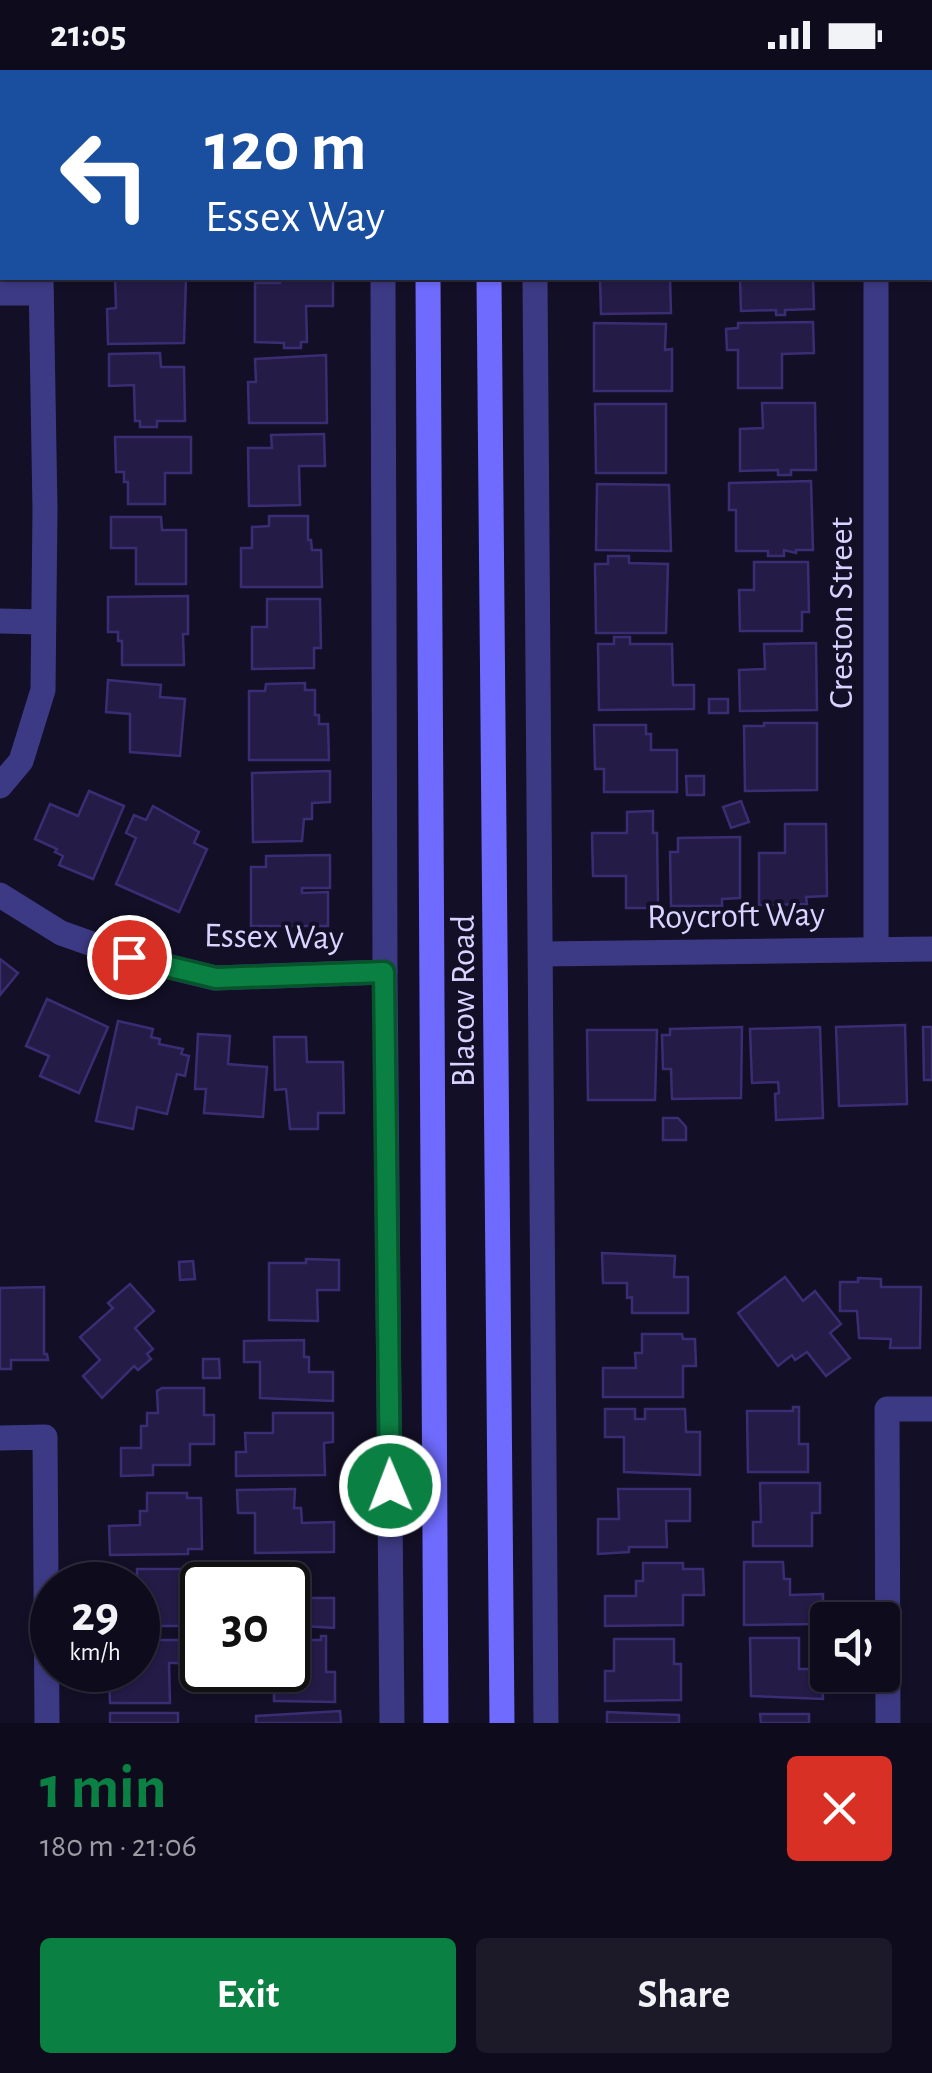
<!DOCTYPE html>
<html lang="en">
<head>
<meta charset="utf-8">
<style>
  body { margin:0; font-family:"Alegreya Sans",sans-serif; background:#1c1929; color:#f1f3f6; height:100vh; display:flex; flex-direction:column; font-size:38px; white-space:nowrap }
  * { box-sizing:border-box; margin:0 }
  p { font-size:32px; color:#9b9ba3 }
  .icon { flex:none; width:55px; height:55px; fill:none; stroke:currentColor; stroke-width:2; stroke-linecap:round; stroke-linejoin:round }
  .map { position:relative; height:1653px; overflow:hidden }
  .details { display:flex; flex-direction:column; background:#0e0b1c; flex:1 }
  .details>* { flex:none }
  .guide { position:absolute; left:0px; top:0px; width:932px; height:210px; box-shadow:0 2px 8px #0004,0 0 0 2px #2e2b3b; background:#1a4fa0; color:#fff; overflow:hidden }
  .buttons { position:absolute; left:810px; top:1532px; display:grid; gap:20px }
  .buttons a { display:grid; place-items:center; width:90px; height:90px; border-radius:10px; background:#0e0b1c; box-shadow:0 2px 8px #0004,0 0 0 2px #2e2b3b; font-size:50px }
  .speed { position:absolute; left:30px; top:1492px; display:flex; gap:20px; font-size:50px; font-weight:700; text-align:center }
  .speed>* { display:grid; place-content:center; width:130px; height:130px; border-radius:50%; background:#0e0b1c; box-shadow:0 2px 8px #0004,0 0 0 2px #2e2b3b; line-height:1 }
  .speed small { font-size:25px; font-weight:400 }
  .speed .limit { border:5px solid #111; border-radius:15px; background:#fff; color:#111 }
  .pin { position:absolute; display:grid; place-items:center; width:85px; height:85px; color:#fff; margin:-42px; border:5px solid #fff; border-radius:50%; box-shadow:0 2px 10px #0007 }
  .me { position:absolute; width:110px; margin:-55px; rotate:359deg; stroke-linejoin:round; filter:drop-shadow(0 0 8px #0008) }
  .turn { display:flex; align-items:center; gap:35px; height:210px; padding:0 40px; font-size:45px }
  .turn .icon { width:130px; height:130px; stroke-width:2.5 }
  .turn b { display:block; font-size:70px; line-height:85px }
  .round { display:grid; place-items:center; flex:none; width:105px; height:105px; border-radius:10px; background:#1c1929 }
  .overview { display:flex; align-items:center; justify-content:space-between; height:170px; padding:0 40px }
  h1 { font-size:60px; font-weight:600; line-height:75px; color:#0b8043 }
  .action { display:flex; gap:20px; margin-top:auto; padding:20px 40px }
  .action a { flex:1; height:115px; border-radius:10px; background:#0b8043; color:#fff; font-size:40px; font-weight:600; line-height:115px; text-align:center }
  .action a+a { background:#1c1929; color:#f1f3f6 }
  .status { display:flex; justify-content:space-between; align-items:center; height:70px; padding:0 50px; background:#0e0b1c; direction:ltr }
  .status svg { height:28px; fill:currentColor }
  .map>svg:first-child { display:block }
  .building { fill:#241b47; stroke:#3b2d73; stroke-width:2.5 }
  .lines { fill:none; stroke-linecap:round; stroke-linejoin:round }
  .minor { stroke:#3d3a85; stroke-width:25 }
  .secondary { stroke:#6f6bff; stroke-width:25 }
  .route-casing { stroke:#07532c; stroke-width:25 }
  .route { stroke:#0b8043; stroke-width:18 }
  .labels { text-anchor:middle; dominant-baseline:central; stroke-width:8; stroke-linejoin:round; paint-order:stroke }
  .street-label { font-size:35px; fill:#d9d4ff; stroke:#130f26 }
</style>
</head>
<body>
<div class="status"><b>21:05</b><svg viewBox="0 0 49 12"><path d="M0 12V9h3v3zM5 12V6h3v6zM10 12V3h3v9zM15 12V0h3v12zM26 1h20v11H26zM47 4h2v5h-2z"/></svg></div>
<div class="map">
<svg width="932" height="1653" viewBox="0 0 932 1653">
  <rect width="100%" height="100%" fill="#130f26"/>
  <!-- building -->
  <g class="building">
    <rect x="111" y="0" width="73" height="2"/>
    <rect x="248" y="0" width="76" height="2"/>
    <rect x="591" y="0" width="79" height="2"/>
    <path d="M115,208H186L184,273L108,274L107,239L116,238Z"/>
    <path d="M280,208H333V236H306L307,272H301V278H284V273L255,272V213H280Z"/>
    <path d="M600,208H670L671,243L601,244Z"/>
    <path d="M740,208H813L814,239L785,240V245H776V240L741,241Z"/>
    <path d="M813,252L814,283L782,284V318H738V280H727L726,259L738,258V253Z"/>
    <path d="M594,253L666,254L665,280L672,279V321H594Z"/>
    <path d="M160,283L161,297H184L185,351H157V357H140V351H135L134,315L109,316V284Z"/>
    <path d="M326,285L327,353H249L248,312H256L255,289Z"/>
    <path d="M762,333H815L816,400H791V405H778V400L740,401V359L763,358Z"/>
    <path d="M595,334H666V403H596Z"/>
    <path d="M324,364L325,396H299L300,435L249,436L248,378H272L271,365Z"/>
    <path d="M115,367H191V403H165V434H128V412H124V402H116Z"/>
    <path d="M811,411L813,480H796V483L784,480V486H768V481H736V440H729V413Z"/>
    <path d="M597,414L669,415L671,481L596,480Z"/>
    <path d="M269,446H308V470H311L312,480H321L322,517H241V478H252V457L269,456Z"/>
    <path d="M111,447H161L162,460H186V514H136V478H111Z"/>
    <path d="M608,486H629V493L668,494L666,563H596L595,494H608Z"/>
    <path d="M754,492H808L809,542H802V561H740L739,520H754Z"/>
    <path d="M188,526V564H183L184,595H122V571H118V562H108V527Z"/>
    <path d="M267,529H320L321,578H314V598L252,599V557H267Z"/>
    <path d="M614,567H630V574H672L673,615H694V639L599,640L598,574H614Z"/>
    <path d="M816,573L817,640L740,641L739,600L765,599L764,574Z"/>
    <path d="M108,610L161,615L160,627L185,629L180,686L130,682V644L106,642Z"/>
    <path d="M305,613V620H315V645H319V654H328L329,690H249V621H265L266,614Z"/>
    <rect x="709" y="629" width="19" height="14"/>
    <path d="M764,653H817V720L745,721L744,656H764Z"/>
    <path d="M594,655H646V664H651V680H677V722H604V699H595Z"/>
    <path d="M330,701V732L312,733V749H304L302,771L253,772L252,703Z"/>
    <path d="M686,706H704V725H687Z"/>
    <path d="M89,721L124,736L93,809L59,795L63,786L55,782L57,779L35,769L50,734L78,746Z"/>
    <path d="M741,731L749,752L731,758L723,737Z"/>
    <path d="M153,736L199,762L194,773L207,779L179,842L116,814L136,768L126,763L134,745L146,750Z"/>
    <path d="M653,741V763H657L658,838H626V806H593L592,763H627V742Z"/>
    <path d="M785,754H826L827,826L806,827L807,834L759,835V783H785Z"/>
    <path d="M740,767V828L722,829V836H671L670,782H678V768Z"/>
    <path d="M330,785V818H302V823L328,822V856H251V797H266V786Z"/>
    <path d="M0,889L18,903L0,925Z"/>
    <path d="M47,929L108,957L79,1023L40,1006L49,986L26,976Z"/>
    <path d="M118,951L153,959L151,967L160,969L159,974L183,979L181,984L189,986L185,1006L177,1004L167,1044L137,1037L133,1059L96,1051Z"/>
    <path d="M905,955L907,1034L839,1036L836,957Z"/>
    <path d="M742,957L741,1028L672,1029L671,999H663L662,965H670V959Z"/>
    <path d="M820,957L823,1048L776,1050L775,1024L779,1023L778,1012L752,1013L750,959Z"/>
    <path d="M923,957H932V1010H924Z"/>
    <path d="M587,960H657L655,1030H588Z"/>
    <path d="M198,964L230,966L228,994L267,997L263,1047L204,1043L206,1019H195Z"/>
    <path d="M274,967H306L307,992H343L344,1043H318V1059H290L286,1019L275,1020Z"/>
    <path d="M663,1048H678L686,1057V1070H663Z"/>
    <path d="M602,1183L675,1186L674,1207H688V1243H632V1227L627,1228V1213H603Z"/>
    <path d="M306,1189L339,1190V1220H317L318,1251L269,1250V1193H306Z"/>
    <path d="M193,1191L195,1209L180,1210L179,1192Z"/>
    <path d="M785,1207L803,1231L815,1221L841,1254L830,1263L850,1288L826,1306L807,1282L795,1290L792,1285L778,1296L738,1243Z"/>
    <path d="M858,1208L881,1209V1217H921L920,1278H890L891,1269L859,1268L857,1241H840V1212H858Z"/>
    <path d="M130,1214L154,1241L135,1258L153,1279L147,1284L151,1289L138,1300L134,1296L102,1328L83,1306L100,1290L80,1267L113,1238L108,1233Z"/>
    <path d="M44,1217V1284H47L48,1290H11V1299H0V1218Z"/>
    <path d="M642,1264H682L683,1269H695L696,1296H683V1327H603V1298H636L635,1283H642Z"/>
    <path d="M304,1270V1287H309V1302H333V1331L260,1328V1292H244V1271Z"/>
    <path d="M203,1289H219L220,1308H203Z"/>
    <path d="M162,1318H204V1345H214V1374H190V1395H153V1405L121,1406V1378H141V1356H147V1343H158L157,1321Z"/>
    <path d="M793,1337H799V1374H808V1402H748L747,1341H793Z"/>
    <path d="M605,1339H635V1349H645V1339H685L686,1362H700V1405L624,1402V1367H605Z"/>
    <path d="M273,1343H333V1372L324,1373L325,1405L236,1406V1382H246L245,1363H273Z"/>
    <path d="M760,1413H820V1443H812V1476H753V1452H761Z"/>
    <path d="M295,1419L294,1438H301L302,1453L334,1452V1482L255,1483V1443H238L237,1420Z"/>
    <path d="M618,1419H690V1451H666L667,1477H629V1482L598,1484V1449H619Z"/>
    <path d="M147,1423H187V1428H201L202,1479H188V1484L110,1485L109,1456L140,1455V1441H147Z"/>
    <path d="M744,1492H783L784,1509H790V1525L823,1524V1554L744,1555Z"/>
    <path d="M643,1493H683V1499H703L704,1525H683V1555L605,1556V1526H636V1511H643Z"/>
    <path d="M260,1497H306L310,1528H334V1558L288,1555V1515H260Z"/>
    <path d="M137,1499H196V1527H180V1556H144V1560H138V1515H132H137Z"/>
    <path d="M321,1566H326V1602H335V1632L274,1631V1600H288V1570H321Z"/>
    <path d="M750,1568H799V1599H822L823,1629L751,1626Z"/>
    <path d="M614,1569H674V1594H681V1630L605,1631V1601H614Z"/>
    <path d="M138,1570H179V1593H169L170,1633H110L109,1603L138,1600Z"/>
    <path d="M340,1641L341,1653H256V1646Z"/>
    <path d="M607,1642L679,1645V1653H607Z"/>
    <rect x="110" y="1643" width="68" height="10"/>
    <path d="M760,1644H809V1653H761Z"/>
  </g>
  <g class="lines">
    <!-- minor -->
    <g class="minor">
      <path d="M40,0V2"/>
      <path d="M383,0V2"/>
      <path d="M533,0V2"/>
      <path d="M875,2L907,0"/>
      <path d="M383,208L385,902L392,1653"/>
      <path d="M535,208L546,1653"/>
      <path d="M876,208V879"/>
      <path d="M0,223H41"/>
      <path d="M0,551L43,552"/>
      <path d="M0,716L21,691L43,620L45,440L41,208"/>
      <path d="M0,825L61,863L129,887L215,908L385,902"/>
      <path d="M542,884L932,879"/>
      <path d="M0,1368L45,1367L47,1653"/>
      <path d="M888,1653L887,1339H932"/>
    </g>
    <!-- secondary -->
    <g class="secondary">
      <path d="M427,0V2"/>
      <path d="M487,0V2"/>
      <path d="M428,208L436,1653"/>
      <path d="M489,208L502,1653"/>
    </g>
  </g>
  <g class="lines">
    <!-- route casing -->
    <g class="route-casing">
      <path id="route" d="M129,887L216,908L384,902L390,1416"/>
    </g>
    <!-- route -->
    <use href="#route" class="route"/>
  </g>
  <g class="labels">
    <!-- street labels -->
    <g class="street-label">
      <text transform="translate(841 543) rotate(-90)">Creston Street</text>
      <text transform="translate(736 846) rotate(-1)">Roycroft Way</text>
      <text transform="translate(274 867) rotate(1)">Essex Way</text>
      <text transform="translate(463 931) rotate(-90)">Blacow Road</text>
    </g>
  </g>
</svg>
<div class="buttons">
<a><svg class="icon" aria-label="sound" viewBox="0 0 24 24"><path d="M4 9h4l5-4v14l-5-4H4zM17 9q2 3 0 6"/></svg></a>
</div>
<div class="speed"><div>29<small>km/h</small></div><div class="limit">30</div></div>
<div class="pin" style="left:129px;top:887px;background:#d93025"><svg class="icon" aria-label="arrive" viewBox="0 0 24 24"><path d="M6 21V4h12l-3 4 3 4H6"/></svg></div>
<svg class="me" style="left:390px;top:1416px" viewBox="-20 -20 40 40"><circle r="17" fill="#0b8043" stroke="#fff" stroke-width="3"/><path d="M0-11L8 9 0 5-8 9z" fill="#fff"/></svg>
<div class="guide">
<div class="turn"><svg class="icon" aria-label="left" viewBox="0 0 24 24"><path d="M17 20v-9H6M10 6l-5 5 5 5"/></svg><div><b>120 m</b>Essex Way</div></div>
</div>
</div>
<section class="details">
<div class="overview"><div><h1>1 min</h1><p>180 m · 21:06</p></div><a class="round" style="background:#d93025;color:#fff"><svg class="icon" aria-label="close" viewBox="0 0 24 24"><path d="M6 6l12 12M18 6L6 18"/></svg></a></div>
<div class="action"><a>Exit</a><a>Share</a></div>
</section>
</body>
</html>
